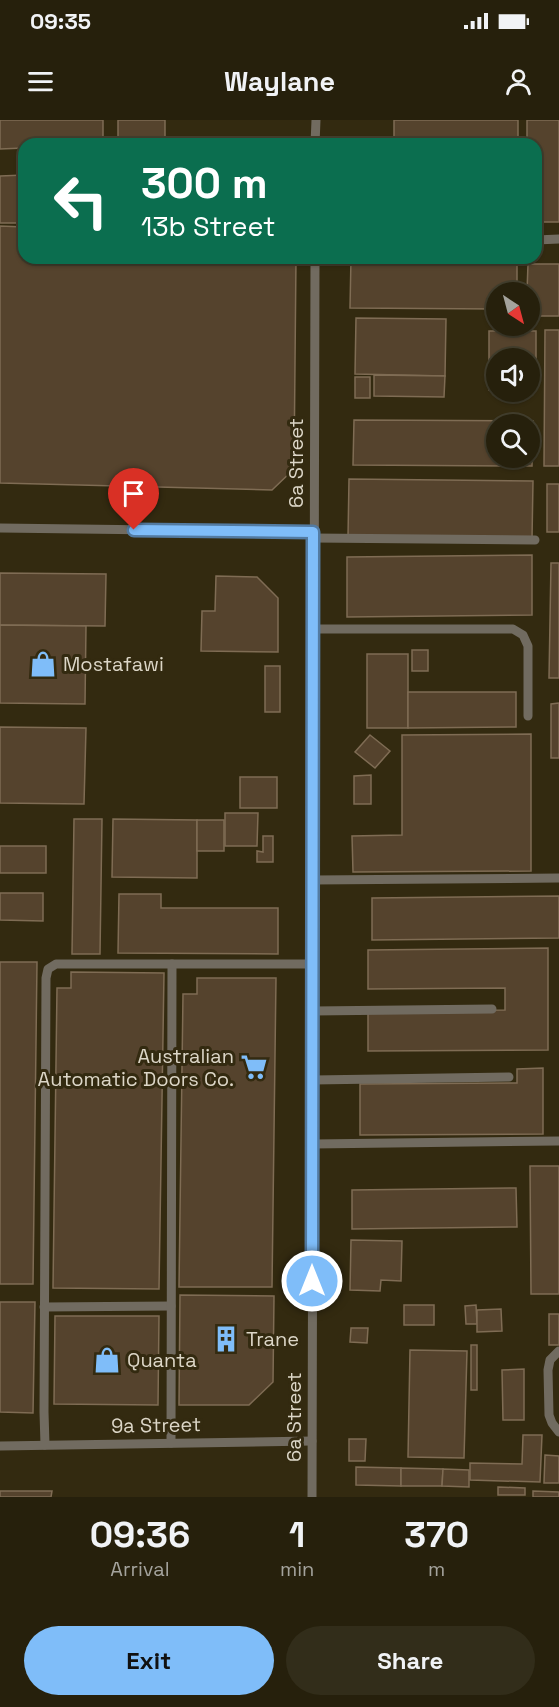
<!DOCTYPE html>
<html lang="en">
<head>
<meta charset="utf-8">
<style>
  body { margin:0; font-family:"Space Grotesk",sans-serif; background:#322d1a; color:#f1f3f6; height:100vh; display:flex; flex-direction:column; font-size:22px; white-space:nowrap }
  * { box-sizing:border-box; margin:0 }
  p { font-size:20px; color:#a4a39d }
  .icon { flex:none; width:33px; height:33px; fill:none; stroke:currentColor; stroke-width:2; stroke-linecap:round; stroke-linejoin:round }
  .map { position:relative; height:1377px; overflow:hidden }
  .sheet { display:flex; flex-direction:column; background:#26200c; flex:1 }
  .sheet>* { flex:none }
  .guide { position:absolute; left:18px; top:18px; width:524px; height:126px; border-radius:18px; box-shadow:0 2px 4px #0004,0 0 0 2px #423e2d; background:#0b6e4f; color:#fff; overflow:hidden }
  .needle { width:39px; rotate:144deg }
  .fabs { position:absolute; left:486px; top:162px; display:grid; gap:12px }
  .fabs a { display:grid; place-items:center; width:54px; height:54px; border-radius:50%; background:#26200c; box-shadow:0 2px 4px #0004,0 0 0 2px #423e2d; font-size:30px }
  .pin { position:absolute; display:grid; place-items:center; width:51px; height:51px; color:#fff; margin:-62px -26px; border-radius:50% 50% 50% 0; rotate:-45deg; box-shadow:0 0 6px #0007 }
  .pin .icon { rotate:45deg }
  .me { position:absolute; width:66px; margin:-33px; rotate:0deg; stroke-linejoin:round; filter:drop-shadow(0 0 4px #0008) }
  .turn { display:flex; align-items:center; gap:21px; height:126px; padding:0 24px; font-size:27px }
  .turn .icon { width:78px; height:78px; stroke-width:2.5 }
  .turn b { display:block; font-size:42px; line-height:51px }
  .eta { display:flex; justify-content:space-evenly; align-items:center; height:102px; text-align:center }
  .eta b { font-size:36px; font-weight:600; line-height:42px }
  .primary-button { display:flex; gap:12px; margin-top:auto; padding:12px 24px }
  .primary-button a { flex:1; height:69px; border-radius:36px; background:#7fbdf9; color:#111; font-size:24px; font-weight:600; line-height:69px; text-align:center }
  .primary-button a+a { background:#322d1a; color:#f1f3f6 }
  .status { display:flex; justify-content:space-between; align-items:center; height:42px; padding:0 30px; background:#26200c; direction:ltr }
  .status svg { height:16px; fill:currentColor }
  header { display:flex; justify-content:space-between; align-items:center; height:78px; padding:0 24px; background:#26200c; font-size:27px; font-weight:600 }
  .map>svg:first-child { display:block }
  .building { fill:#55432d; stroke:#7f6c54; stroke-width:1.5; fill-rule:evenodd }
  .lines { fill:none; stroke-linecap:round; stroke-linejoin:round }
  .lane { stroke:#716b60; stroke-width:9 }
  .route-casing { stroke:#537ba2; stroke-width:15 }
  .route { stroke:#7fbdf9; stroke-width:10 }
  .labels { text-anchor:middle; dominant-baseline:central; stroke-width:6; stroke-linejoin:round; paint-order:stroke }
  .street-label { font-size:20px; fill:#dcd6c7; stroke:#332a10 }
  .poi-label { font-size:20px; fill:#dcd6c7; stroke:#332a10; text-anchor:start }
</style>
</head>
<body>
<div class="status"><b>09:35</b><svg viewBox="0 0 49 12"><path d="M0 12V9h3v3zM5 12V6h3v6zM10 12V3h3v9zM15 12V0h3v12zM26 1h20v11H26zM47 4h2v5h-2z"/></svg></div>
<header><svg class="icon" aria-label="menu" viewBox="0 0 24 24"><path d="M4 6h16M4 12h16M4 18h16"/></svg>Waylane<svg class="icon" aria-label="person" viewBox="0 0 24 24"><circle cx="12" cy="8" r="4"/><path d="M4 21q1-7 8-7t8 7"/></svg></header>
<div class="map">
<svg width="559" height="1377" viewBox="0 0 559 1377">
  <rect width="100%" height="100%" fill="#332a10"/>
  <!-- building -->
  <g class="building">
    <path d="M0,0H103V24H24V28L0,29Z"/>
    <rect x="118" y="0" width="47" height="24"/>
    <rect x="394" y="0" width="124" height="24"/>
    <path d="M527,0H559V102H536V24H527Z"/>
    <path d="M24,55V103H0V56Z"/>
    <path d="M0,106L24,107V138H296L294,349L272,370L0,363Z"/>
    <path d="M351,138H517V172H496V189L350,188Z"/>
    <path d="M528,144H559V196H530V172H527Z"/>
    <path d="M356,198L446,199L445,256L355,254Z"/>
    <path d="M545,210H559V346H544Z"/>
    <path d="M489,211H536V270H530V238H496V270H489Z"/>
    <path d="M374,255L445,256L444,277L374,276Z"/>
    <rect x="355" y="257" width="15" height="21"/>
    <path d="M354,300L533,301L532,346L353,345ZM496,304H530V338H496Z"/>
    <path d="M349,359L533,361L532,419L348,417Z"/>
    <rect x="547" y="364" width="12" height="48"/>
    <path d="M532,435V495L347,497V437Z"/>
    <path d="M551,443H559V558H549Z"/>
    <path d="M0,453L106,454L105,506L0,505Z"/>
    <path d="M216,456L257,457L278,478V532L201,531L202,491H215Z"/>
    <path d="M0,505L86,506L85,584L0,583Z"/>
    <rect x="412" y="530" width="16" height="21"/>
    <rect x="367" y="534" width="41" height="74"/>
    <rect x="265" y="546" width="15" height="46"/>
    <path d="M408,572H516V607L408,608Z"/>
    <path d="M559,583V638H551V584Z"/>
    <path d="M0,607L86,608L84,684L0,683Z"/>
    <path d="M531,614V751L353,752L352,716L402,715V615Z"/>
    <path d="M370,615L390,631L375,648L355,632Z"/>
    <path d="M371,655V684H354V656Z"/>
    <rect x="240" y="657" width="37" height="31"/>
    <path d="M225,693H258L257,726H225Z"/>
    <path d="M74,699H102L100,834H72Z"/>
    <path d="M113,699L197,700V758L112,757Z"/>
    <rect x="197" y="700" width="27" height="31"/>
    <path d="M263,716H273V742H257V731L263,732Z"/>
    <rect x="0" y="726" width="46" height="27"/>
    <path d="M0,773H43V801L0,800Z"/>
    <path d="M119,774H161V788H278V834L118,833Z"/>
    <path d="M559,776V818L372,820V778Z"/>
    <path d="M548,828V930L368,931V891L505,890V868L368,869V830Z"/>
    <path d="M0,842H37L33,1164H0Z"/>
    <path d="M71,852L164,853L159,1169L53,1168L57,868H71Z"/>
    <path d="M197,858H276L272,1167H179L183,874H197Z"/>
    <path d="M543,948V1014L360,1015V964L517,963V949Z"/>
    <path d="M530,1046H559V1174H531Z"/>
    <path d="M516,1068L517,1107L352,1109V1070Z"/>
    <path d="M351,1120L402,1121L401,1161L381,1160L380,1171L350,1170Z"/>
    <path d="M180,1175L274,1176L273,1262L249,1285H179Z"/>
    <path d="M0,1182H35L33,1293L0,1292Z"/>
    <rect x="404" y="1185" width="30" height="20"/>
    <path d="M476,1185L477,1204H466L465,1186Z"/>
    <path d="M501,1189L502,1211L477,1212V1190Z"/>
    <rect x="549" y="1194" width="10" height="31"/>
    <path d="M55,1196H159L158,1285L54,1284Z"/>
    <path d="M351,1208H368L367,1223L350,1222Z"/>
    <rect x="471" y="1225" width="6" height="45"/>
    <path d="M410,1230L467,1231L464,1338L408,1337Z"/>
    <path d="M524,1249V1300H503L502,1250Z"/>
    <path d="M523,1315H542L540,1362L470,1360V1343L522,1344Z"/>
    <path d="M349,1319H366L365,1341H349Z"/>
    <path d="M545,1335L559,1336V1363H544Z"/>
    <path d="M356,1347L401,1348V1366L356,1365Z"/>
    <path d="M401,1348L443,1349L442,1366H401Z"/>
    <path d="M443,1349L469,1350V1367L442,1366Z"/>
    <path d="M498,1367L525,1368V1375H498Z"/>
    <path d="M0,1371H52L51,1377H0Z"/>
    <path d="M533,1371L559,1372V1377H533Z"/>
  </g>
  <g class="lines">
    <!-- lane -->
    <g class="lane">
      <path d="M315,24L316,0"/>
      <path d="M536,120L559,119"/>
      <path d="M0,408L313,412"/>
      <path d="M313,418L535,420"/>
      <path d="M314,509H513L523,515L528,526V596"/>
      <path d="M313,760L559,758"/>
      <path d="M313,891L492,889"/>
      <path d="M313,960L509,957"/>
      <path d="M313,1024L559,1021"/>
      <path d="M44,1187L171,1186"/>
      <path d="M559,1231L550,1240L548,1250L549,1295L552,1303L559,1312"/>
      <path d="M171,1323L172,844"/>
      <path d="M45,1325L44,1292L46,858L48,849L56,844H313"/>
      <path d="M0,1326L312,1321"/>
      <path d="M312,1377L315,138"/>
    </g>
  </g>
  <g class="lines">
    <!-- route casing -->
    <g class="route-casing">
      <path id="route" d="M134,410L313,412L312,1161"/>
    </g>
    <!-- route -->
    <use href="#route" class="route"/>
  </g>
  <!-- icons -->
  <defs>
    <g id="shop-bare" transform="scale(2.07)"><path d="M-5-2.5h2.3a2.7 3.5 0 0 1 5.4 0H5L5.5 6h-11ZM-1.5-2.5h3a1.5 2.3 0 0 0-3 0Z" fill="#7fbdf9" stroke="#332a10" stroke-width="2.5" paint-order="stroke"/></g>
    <g id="supermarket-bare" transform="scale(2.07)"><path d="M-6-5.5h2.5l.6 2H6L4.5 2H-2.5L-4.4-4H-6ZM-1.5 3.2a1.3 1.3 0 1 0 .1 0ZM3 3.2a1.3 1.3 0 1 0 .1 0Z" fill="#7fbdf9" stroke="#332a10" stroke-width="2.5" paint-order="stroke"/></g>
    <g id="building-bare" transform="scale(2.07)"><path d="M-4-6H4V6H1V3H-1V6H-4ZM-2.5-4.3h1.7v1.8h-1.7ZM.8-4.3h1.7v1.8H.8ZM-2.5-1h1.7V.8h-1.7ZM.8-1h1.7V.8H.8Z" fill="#7fbdf9" stroke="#332a10" stroke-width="2.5" paint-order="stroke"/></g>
  </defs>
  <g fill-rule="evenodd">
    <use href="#shop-bare" x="43" y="544"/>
    <use href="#supermarket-bare" x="254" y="947"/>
    <use href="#building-bare" x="226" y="1219"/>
    <use href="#shop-bare" x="107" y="1240"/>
  </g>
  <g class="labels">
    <!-- street labels -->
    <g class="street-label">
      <text transform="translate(296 343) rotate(-90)">6a Street</text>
      <text transform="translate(294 1297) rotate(-90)">6a Street</text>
      <text transform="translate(156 1305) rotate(-1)">9a Street</text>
    </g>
    <!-- poi labels -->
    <g class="poi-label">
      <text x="63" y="544">Mostafawi</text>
      <text x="234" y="936" text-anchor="end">Australian<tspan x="234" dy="23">Automatic Doors Co.</tspan></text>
      <text x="246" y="1219">Trane</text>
      <text x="127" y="1240">Quanta</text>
    </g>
  </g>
</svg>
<div class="fabs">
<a><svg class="needle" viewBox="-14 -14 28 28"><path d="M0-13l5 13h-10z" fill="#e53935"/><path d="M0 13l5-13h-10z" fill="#a4a39d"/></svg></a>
<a><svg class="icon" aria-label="sound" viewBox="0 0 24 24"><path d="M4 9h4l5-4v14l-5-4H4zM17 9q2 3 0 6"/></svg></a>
<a><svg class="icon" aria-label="search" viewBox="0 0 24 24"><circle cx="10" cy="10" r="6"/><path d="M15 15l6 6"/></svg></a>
</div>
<div class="pin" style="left:134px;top:410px;background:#d93025"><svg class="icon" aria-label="arrive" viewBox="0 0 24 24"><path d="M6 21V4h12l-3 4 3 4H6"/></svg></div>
<svg class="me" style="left:312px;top:1161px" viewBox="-20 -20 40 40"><circle r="17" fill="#7fbdf9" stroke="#fff" stroke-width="3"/><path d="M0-11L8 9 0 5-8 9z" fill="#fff"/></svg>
<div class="guide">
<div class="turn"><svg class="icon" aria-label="left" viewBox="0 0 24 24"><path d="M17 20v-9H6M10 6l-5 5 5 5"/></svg><div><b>300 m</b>13b Street</div></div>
</div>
</div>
<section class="sheet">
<div class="eta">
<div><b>09:36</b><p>Arrival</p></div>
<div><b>1</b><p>min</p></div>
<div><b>370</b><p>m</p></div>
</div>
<div class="primary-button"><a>Exit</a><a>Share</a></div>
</section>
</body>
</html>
